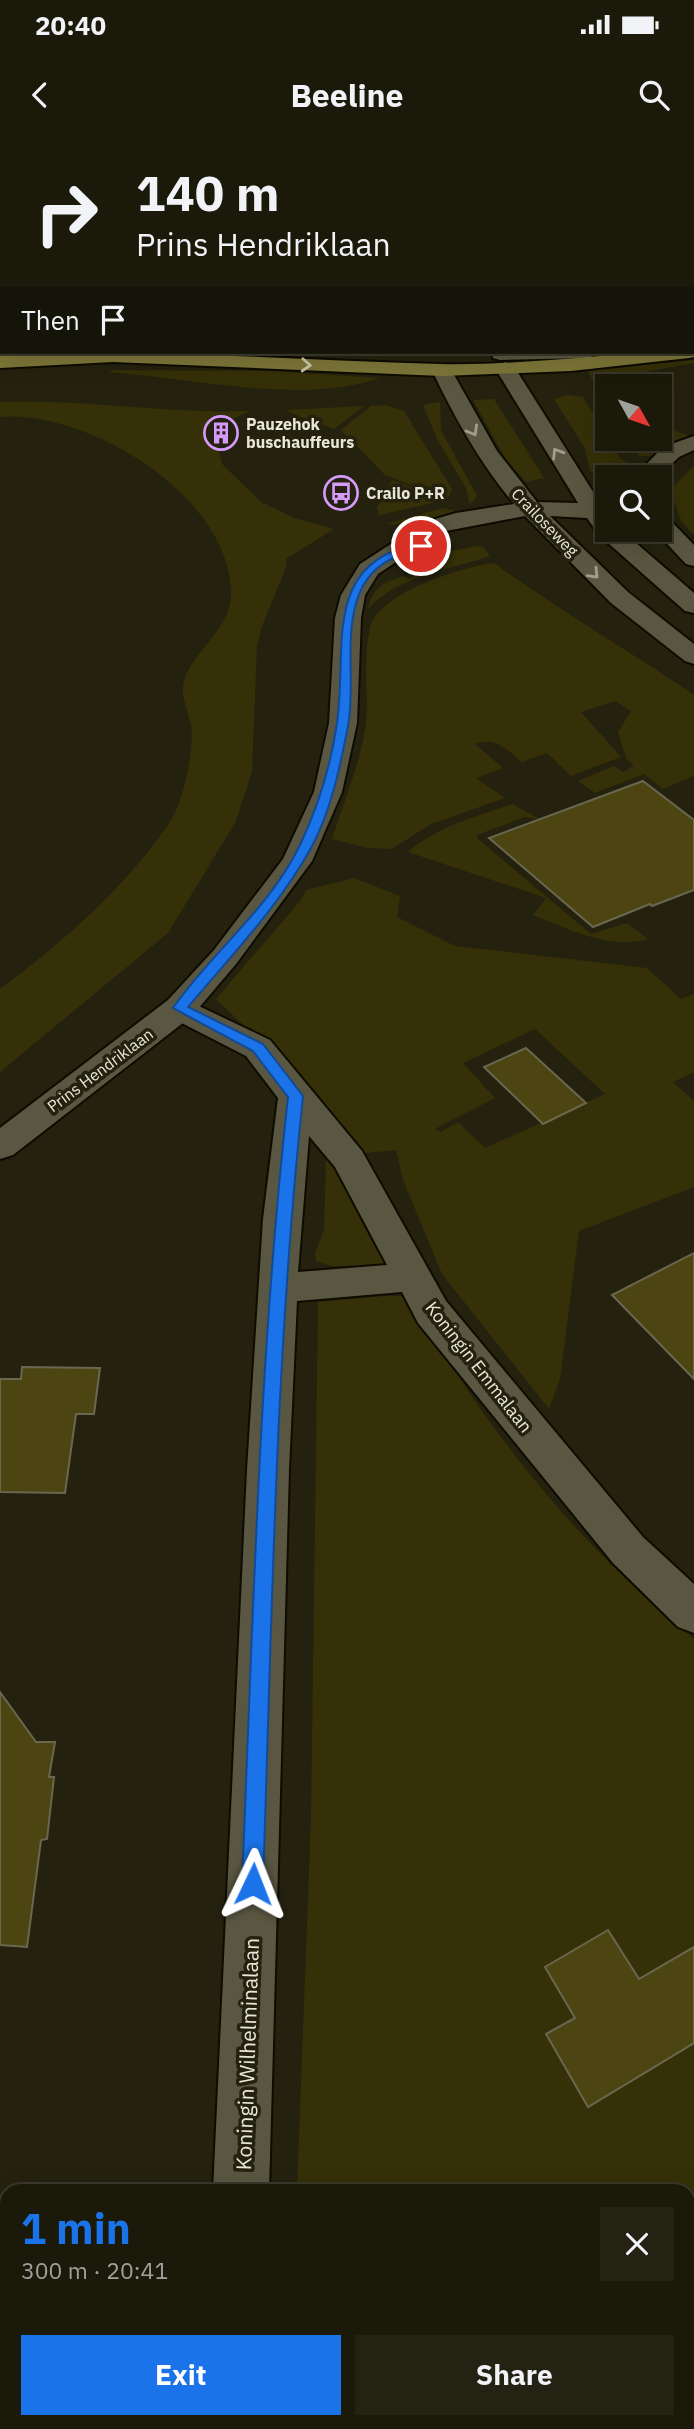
<!DOCTYPE html>
<html lang="en">
<head>
<meta charset="utf-8">
<style>
  body { margin:0; font-family:"IBM Plex Sans",sans-serif; background:#242313; color:#f1f3f6; height:100vh; display:flex; flex-direction:column; font-size:26px; white-space:nowrap }
  * { box-sizing:border-box; margin:0 }
  p { font-size:23px; color:#a0a19c }
  .icon { flex:none; width:38px; height:38px; fill:none; stroke:currentColor; stroke-width:2; stroke-linecap:round; stroke-linejoin:round }
  .map { position:relative; flex:1; overflow:hidden }
  .drawer { position:absolute; left:0px; top:2044px; width:695px; height:245px; display:flex; flex-direction:column; background:#1b1a0a; border-radius:21px 21px 0 0; box-shadow:0 7px 28px #0002,0 0 0 2px #39382b }
  .drawer>* { flex:none }
  .guide { position:absolute; left:0px; top:0px; width:695px; height:214px; box-shadow:0 7px 28px #0002,0 0 0 2px #39382b; background:#1b1a0a; color:#f1f3f6; overflow:hidden }
  .needle { width:46px; rotate:130deg }
  .buttons { position:absolute; left:595px; top:234px; display:grid; gap:14px }
  .buttons a { display:grid; place-items:center; width:77px; height:77px; border-radius:0px; background:#1b1a0a; box-shadow:0 7px 28px #0002,0 0 0 2px #39382b; font-size:35px }
  .pin { position:absolute; display:grid; place-items:center; width:60px; height:60px; color:#fff; margin:-30px; border:4px solid #fff; border-radius:50%; box-shadow:0 2px 7px #0007 }
  .me { position:absolute; width:77px; margin:-38px; rotate:2deg; stroke-linejoin:round; filter:drop-shadow(0 0 5px #0008) }
  .turn { display:flex; align-items:center; gap:24px; height:147px; padding:0 21px; font-size:32px }
  .turn .icon { width:91px; height:91px; stroke-width:2.5 }
  .turn b { display:block; font-size:49px; line-height:60px }
  .then { display:flex; align-items:center; height:66px; padding:0 21px; background:#0003; gap:14px; font-size:26px }
  .round { display:grid; place-items:center; flex:none; width:74px; height:74px; border-radius:0px; background:#242313 }
  .overview { display:flex; align-items:center; justify-content:space-between; height:119px; padding:0 21px }
  h1 { font-size:42px; font-weight:700; line-height:52px; color:#1a73e8 }
  .action { display:flex; gap:14px; margin-top:auto; padding:14px 21px }
  .action a { flex:1; height:80px; border-radius:0px; background:#1a73e8; color:#fff; font-size:28px; font-weight:700; line-height:80px; text-align:center }
  .action a+a { background:#242313; color:#f1f3f6 }
  .status { display:flex; justify-content:space-between; align-items:center; height:49px; padding:0 35px; background:#1b1a0a; direction:ltr }
  .status svg { height:19px; fill:currentColor }
  header { display:flex; justify-content:space-between; align-items:center; height:91px; padding:0 21px; background:#1b1a0a; font-size:32px; font-weight:700 }
  .map>svg:first-child { display:block }
  .green { fill:#353007; fill-rule:evenodd }
  .building { fill:#4c4512; stroke:#6a6751; stroke-width:2 }
  .lines { fill:none; stroke-linecap:round; stroke-linejoin:round }
  .minor-casing { stroke:#0e0b00; stroke-width:4 }
  .secondary-casing { stroke:#0e0b00; stroke-width:4 }
  .primary-casing { stroke:#0e0b00; stroke-width:4 }
  .motorway-casing { stroke:#0e0b00; stroke-width:4 }
  .minor { fill:#595641; fill-rule:evenodd }
  .secondary { fill:#595641; fill-rule:evenodd }
  .primary { fill:#7c7538; fill-rule:evenodd }
  .motorway { fill:#948932; fill-rule:evenodd }
  .oneway { stroke:#c8c5a9 }
  .oneway2 { stroke:#a09e8e }
  .route { fill:#1a73e8; stroke:#114b97; stroke-width:2 }
  .labels { text-anchor:middle; dominant-baseline:central; stroke-width:7; stroke-linejoin:round; paint-order:stroke }
  .far-poi-label { font-size:16px; font-weight:bold; fill:#e8e7da; stroke:#24220e; text-anchor:start }
  .far-street-label { font-size:16px; fill:#e8e7da; stroke:#24220e }
  .street-label { font-size:18px; fill:#e8e7da; stroke:#24220e }
  .near-street-label { font-size:21px; fill:#e8e7da; stroke:#24220e }
</style>
</head>
<body>
<div class="status"><b>20:40</b><svg viewBox="0 0 49 12"><path d="M0 12V9h3v3zM5 12V6h3v6zM10 12V3h3v9zM15 12V0h3v12zM26 1h20v11H26zM47 4h2v5h-2z"/></svg></div>
<header><svg class="icon" aria-label="back" viewBox="0 0 24 24"><path d="M15 5l-7 7 7 7"/></svg>Beeline<svg class="icon" aria-label="search" viewBox="0 0 24 24"><circle cx="10" cy="10" r="6"/><path d="M15 15l6 6"/></svg></header>
<div class="map">
<svg width="694" height="2289" viewBox="0 0 694 2289">
  <rect width="100%" height="100%" fill="#24220e"/>
  <!-- green -->
  <g class="green">
    <path d="M694,220V223L649,231L630,244L596,246L587,230Z"/>
    <path d="M113,230L269,231L380,238C302,265 190,238 109,232Z"/>
    <path d="M567,255L583,257L621,319L636,329L633,338H607V354L590,330L585,308L554,259Z"/>
    <path d="M494,259L544,338L526,342L505,318L473,260Z"/>
    <path d="M0,262C83,259 166,274 250,271L233,279L215,297L222,324L261,362L294,378L334,389L286,419L287,425L262,486L257,506L252,632L235,683L168,793L0,932V849C63,802 126,747 170,682C183,663 195,608 191,585C189,574 182,559 183,548C185,516 230,493 231,455C232,357 89,270 0,277Z"/>
    <path d="M440,262L441,290L477,356L470,364L466,348L437,299L423,265Z"/>
    <path d="M386,265L404,271L452,349L448,359L385,335L341,290L371,266Z"/>
    <path d="M364,266L334,289L297,276L287,270Z"/>
    <path d="M660,285L689,296L650,316H639L628,299H660Z"/>
    <path d="M694,326V395L681,381L670,350Z"/>
    <path d="M392,340L446,360L379,375L377,368Z"/>
    <path d="M443,368L455,371L418,385L386,384Z"/>
    <path d="M476,406L483,407L490,416C451,429 397,436 368,469C373,447 382,444 403,436L409,439L452,411Z"/>
    <path d="M494,423C559,470 628,510 694,555V636L663,649L644,634L595,653L578,641L614,626L623,632L634,626L626,618L618,592L631,571L615,561L581,572L621,617L571,636L547,613L522,622C508,610 494,596 475,604L503,628L476,638L505,658L429,685L392,709L368,708L332,699C343,664 359,626 365,590C370,557 362,521 370,488C379,452 462,427 494,423Z"/>
    <path d="M512,664L540,679L525,677L477,695L478,699L591,794L627,783L648,799C610,810 568,789 533,775L546,758L408,712C438,686 475,677 512,664Z"/>
    <path d="M354,738L400,756L397,777L455,806L647,828L681,859L694,854V932L673,942L694,961V1047L579,1091L560,1239L549,1269L442,1134L403,1040L396,1010L358,1014L260,901L216,859L300,761L306,750ZM535,889L605,954L485,1008L458,982L441,992L435,989L495,958L463,923Z"/>
    <path d="M333,1016L389,1120L383,1126H332L316,1121L315,1113L324,1090L326,1019Z"/>
    <path d="M384,1156H405C436,1200 463,1246 495,1289C552,1367 620,1439 694,1499V2289H289V2282H688V2051H297L311,1678L318,1162Z"/>
  </g>
  <!-- building -->
  <g class="building">
    <path d="M643,641L694,680V750L652,766L650,764L593,787L489,698Z"/>
    <path d="M526,908L586,963L543,984L484,927Z"/>
    <path d="M694,1113V1239L612,1155Z"/>
    <path d="M22,1227L100,1228L94,1274H76L65,1353L0,1352V1239H21Z"/>
    <path d="M0,1552L36,1602H55L49,1637H54L47,1699L41,1700L27,1807L0,1805Z"/>
    <path d="M608,1790L639,1839L694,1807V1903L588,1967L546,1894L575,1878L545,1827Z"/>
  </g>
  <g class="lines">
    <!-- minor casing -->
    <g class="minor-casing">
      <g id="minor">
        <path d="M255,0H283L253,2Z"/>
        <path d="M460,0H477L458,2Z"/>
        <path d="M489,0H506L508,2H490Z"/>
        <path d="M0,80H2L0,91Z"/>
        <path d="M694,189V202H693V189Z"/>
        <path d="M492,212H599L589,218L500,220L493,218Z"/>
        <path d="M694,296V310L679,317L657,338H633L663,307Z"/>
        <path d="M660,376L668,378L694,405V426L686,424L654,390H660Z"/>
        <path d="M180,857L270,900L362,1011L446,1161L643,1397L694,1444V1493L678,1487L613,1423L418,1183L402,1152L297,1161L289,1330L269,2051H213L247,1330L263,1079L278,958L246,916L168,876L164,868L168,860ZM309,996L335,1027L387,1125L298,1132Z"/>
        <rect x="202" y="2282" width="62" height="7"/>
      </g>
    </g>
    <!-- secondary casing -->
    <g class="secondary-casing">
      <path id="secondary" d="M505,222L515,228L607,374V390H621L694,453V473L685,471L599,395L587,378L550,376L628,452L694,504V524L685,521L611,463L525,376L441,392L378,434L365,455L361,478L357,583L342,652L312,721L236,824L192,876L13,1015L0,1019V988L168,860L214,810L283,719L314,652L329,583L335,478L341,455L360,424L425,382L456,373L514,364C480,323 454,277 432,230L435,226H449L497,311L537,362L578,363L495,228Z"/>
    </g>
    <!-- primary casing -->
    <g class="primary-casing">
      <g id="primary">
        <rect x="693" y="80" width="1" height="10"/>
        <path d="M694,207V217L689,218L571,231L442,236L113,222L0,228V216C147,208 292,220 439,224C524,226 608,212 693,212Z"/>
      </g>
    </g>
    <!-- motorway casing -->
    <g class="motorway-casing">
      <g id="motorway">
        <path d="M0,112H2L0,123Z"/>
        <rect x="693" y="139" width="1" height="12"/>
        <rect x="0" y="181" width="2" height="12"/>
      </g>
    </g>
    <!-- minor -->
    <use href="#minor" class="minor"/>
    <!-- secondary -->
    <use href="#secondary" class="secondary"/>
    <!-- primary -->
    <use href="#primary" class="primary"/>
    <!-- motorway -->
    <use href="#motorway" class="motorway"/>
  </g>
  <!-- one-way arrows -->
  <defs><path id="oneway-chevron" d="M-2-3.5L2.5 0L-2 3.5" fill="none" stroke-width="1.6" stroke-linecap="round" stroke-linejoin="round" transform="scale(1.75)"/></defs>
  <use class="oneway" href="#oneway-chevron" transform="translate(306 225) rotate(3)"/>
  <g class="oneway2">
    <use href="#oneway-chevron" transform="translate(473 291) rotate(60)"/>
    <use href="#oneway-chevron" transform="translate(557 313) rotate(-121)"/>
    <use href="#oneway-chevron" transform="translate(594 434) rotate(46)"/>
  </g>
  <!-- route -->
  <path class="route" d="M421,403L424,408C395,415 371,424 359,454C343,495 356,544 348,586C340,627 331,671 311,708C279,766 231,816 188,867L263,904L303,956C275,1218 272,1481 263,1744L260,1751L253,1754L245,1751L242,1744C253,1481 259,1218 288,957L253,911L173,868C212,812 270,768 300,705C318,667 331,625 337,583C348,508 320,421 421,403Z"/>
  <!-- icons -->
  <defs>
    <g id="building-ring" transform="scale(1.75)"><circle r="9.5" fill="#24220e" stroke="#d69bfa" stroke-width="1.5"/><path d="M-4-6H4V6H1V3H-1V6H-4ZM-2.5-4.3h1.7v1.8h-1.7ZM.8-4.3h1.7v1.8H.8ZM-2.5-1h1.7V.8h-1.7ZM.8-1h1.7V.8H.8Z" fill="#d69bfa"/></g>
    <g id="bus-ring" transform="scale(1.75)"><circle r="9.5" fill="#24220e" stroke="#d69bfa" stroke-width="1.5"/><path d="M-5-6H5V4H4V6H2V4H-2V6H-4V4H-5ZM-3.5-4V0h7V-4ZM-3.5 1.2v1.5H-2V1.2ZM2 1.2v1.5H3.5V1.2Z" fill="#d69bfa"/></g>
  </defs>
  <g fill-rule="evenodd">
    <use href="#building-ring" x="221" y="293"/>
    <use href="#bus-ring" x="341" y="353"/>
  </g>
  <g class="labels">
    <!-- far-poi labels -->
    <g class="far-poi-label">
      <text x="246" y="284">Pauzehok<tspan x="246" dy="18">buschauffeurs</tspan></text>
      <text x="366" y="353">Crailo P+R</text>
    </g>
    <!-- far-street labels -->
    <g class="far-street-label">
      <text transform="translate(545 382) rotate(46)">Crailoseweg</text>
      <text transform="translate(100 930) rotate(-37)">Prins Hendriklaan</text>
    </g>
    <!-- street labels -->
    <g class="street-label">
      <text transform="translate(479 1227) rotate(52)">Koningin Emmalaan</text>
    </g>
    <!-- near-street labels -->
    <g class="near-street-label">
      <text transform="translate(247 1914) rotate(-88)">Koningin Wilhelminalaan</text>
    </g>
  </g>
</svg>
<div class="buttons">
<a><svg class="needle" viewBox="-14 -14 28 28"><path d="M0-13l5 13h-10z" fill="#e53935"/><path d="M0 13l5-13h-10z" fill="#a0a19c"/></svg></a>
<a><svg class="icon" aria-label="search" viewBox="0 0 24 24"><circle cx="10" cy="10" r="6"/><path d="M15 15l6 6"/></svg></a>
</div>
<div class="pin" style="left:421px;top:406px;background:#d93025"><svg class="icon" aria-label="arrive" viewBox="0 0 24 24"><path d="M6 21V4h12l-3 4 3 4H6"/></svg></div>
<svg class="me" style="left:253px;top:1744px" viewBox="-20 -20 40 40"><path d="M0-17L14 15 0 8-14 15z" fill="#1a73e8" stroke="#fff" stroke-width="4"/></svg>
<div class="guide">
<div class="turn"><svg class="icon" aria-label="right" viewBox="0 0 24 24"><path d="M7 20v-9h11M14 6l5 5-5 5"/></svg><div><b>140 m</b>Prins Hendriklaan</div></div>
<div class="then">Then<svg class="icon" aria-label="arrive" viewBox="0 0 24 24"><path d="M6 21V4h12l-3 4 3 4H6"/></svg></div>
</div>
<section class="drawer">
<div class="overview"><div><h1>1 min</h1><p>300 m · 20:41</p></div><a class="round"><svg class="icon" aria-label="close" viewBox="0 0 24 24"><path d="M6 6l12 12M18 6L6 18"/></svg></a></div>
<div class="action"><a>Exit</a><a>Share</a></div>
</section>
</div>
</body>
</html>
